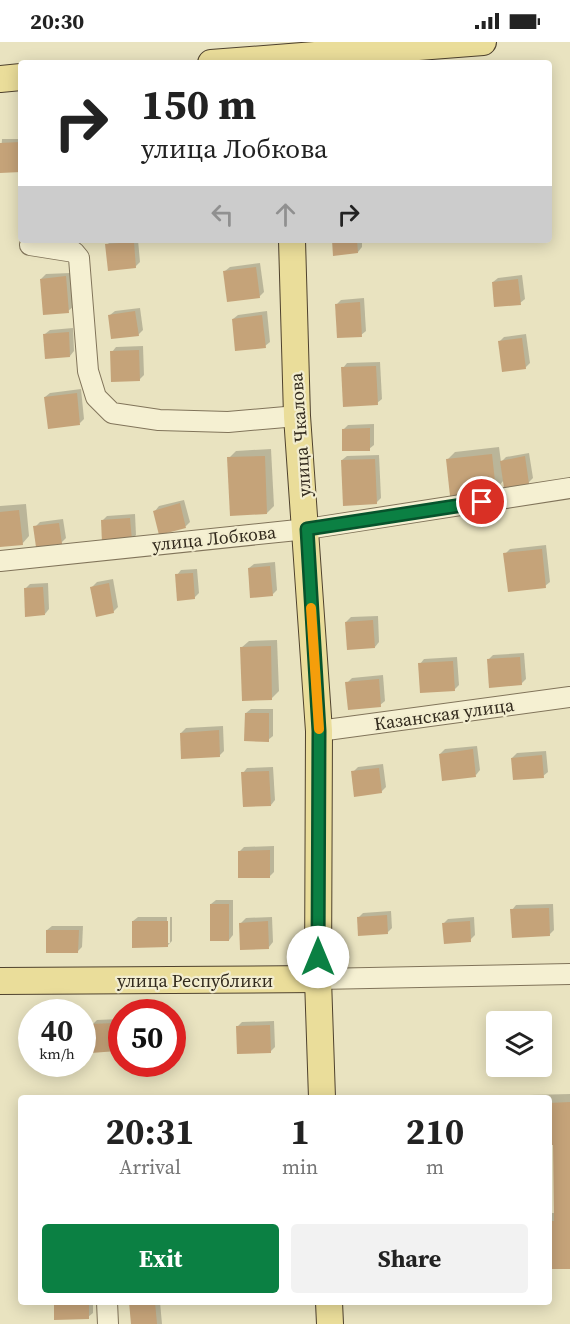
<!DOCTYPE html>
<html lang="en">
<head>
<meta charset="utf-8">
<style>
  body { margin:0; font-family:"Source Serif 4",serif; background:#f2f2f2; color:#222; height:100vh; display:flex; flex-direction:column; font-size:22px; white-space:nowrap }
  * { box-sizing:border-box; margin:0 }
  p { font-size:20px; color:#767676 }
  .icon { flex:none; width:33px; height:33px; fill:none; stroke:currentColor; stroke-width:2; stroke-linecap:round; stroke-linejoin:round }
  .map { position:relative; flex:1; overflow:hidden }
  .drawer { position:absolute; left:18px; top:1053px; width:534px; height:210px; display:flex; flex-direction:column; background:#fff; border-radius:6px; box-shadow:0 3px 15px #0003 }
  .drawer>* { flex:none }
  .hud { position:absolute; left:18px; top:18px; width:534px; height:183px; border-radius:6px; box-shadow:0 3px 15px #0003; background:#fff; color:#222; overflow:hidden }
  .buttons { position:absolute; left:486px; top:969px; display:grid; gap:12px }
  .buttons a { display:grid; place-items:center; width:66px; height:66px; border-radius:6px; background:#fff; box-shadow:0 3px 15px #0003; font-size:30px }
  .speed { position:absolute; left:18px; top:957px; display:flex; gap:12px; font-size:30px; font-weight:700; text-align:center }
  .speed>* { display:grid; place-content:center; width:78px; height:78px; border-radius:50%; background:#fff; box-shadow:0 3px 15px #0003; line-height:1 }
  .speed small { font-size:15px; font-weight:400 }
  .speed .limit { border:9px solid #d22; background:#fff; color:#111 }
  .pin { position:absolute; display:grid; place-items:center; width:51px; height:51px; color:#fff; margin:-26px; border:3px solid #fff; border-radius:50%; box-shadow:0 2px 6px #0007 }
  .me { position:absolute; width:66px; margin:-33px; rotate:0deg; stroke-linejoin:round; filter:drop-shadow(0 0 4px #0008) }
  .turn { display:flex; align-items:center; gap:21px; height:126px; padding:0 24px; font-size:27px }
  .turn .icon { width:78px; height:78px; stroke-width:2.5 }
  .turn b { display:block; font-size:42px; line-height:51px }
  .lanes { display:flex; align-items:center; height:57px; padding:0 24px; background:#0003; justify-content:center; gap:30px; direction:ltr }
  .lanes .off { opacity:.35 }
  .eta { display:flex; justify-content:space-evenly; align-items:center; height:102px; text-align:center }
  .eta b { font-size:36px; font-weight:700; line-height:42px }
  .cta { display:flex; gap:12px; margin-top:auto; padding:12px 24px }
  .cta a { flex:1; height:69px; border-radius:6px; background:#0b8043; color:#fff; font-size:24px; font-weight:700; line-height:69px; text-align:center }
  .cta a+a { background:#f2f2f2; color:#222 }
  .status { display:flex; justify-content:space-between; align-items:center; height:42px; padding:0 30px; background:#fff; direction:ltr }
  .status svg { height:16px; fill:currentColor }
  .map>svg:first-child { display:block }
  .shadow { fill:#0003 }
  .building { fill:#c5a379 }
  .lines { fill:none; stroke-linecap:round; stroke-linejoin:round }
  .minor-casing { stroke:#81745a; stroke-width:22 }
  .major-casing { stroke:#4f422e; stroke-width:28 }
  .minor { stroke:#f5f0d2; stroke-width:20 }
  .major { stroke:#eadd9a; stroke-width:26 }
  .route-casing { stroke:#07532c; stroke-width:15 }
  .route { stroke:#0b8043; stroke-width:10 }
  .slow { stroke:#f59e0b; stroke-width:10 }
  .labels { text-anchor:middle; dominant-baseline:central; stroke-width:4.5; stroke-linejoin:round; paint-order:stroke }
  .street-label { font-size:18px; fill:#322a1d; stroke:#f2edcf }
</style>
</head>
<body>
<div class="status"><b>20:30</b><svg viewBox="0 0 49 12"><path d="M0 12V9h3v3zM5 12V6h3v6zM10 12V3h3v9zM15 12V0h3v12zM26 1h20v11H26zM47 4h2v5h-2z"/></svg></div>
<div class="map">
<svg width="570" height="1282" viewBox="0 0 570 1282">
  <rect width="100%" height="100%" fill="#e9e3c0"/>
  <!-- shadow -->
  <g class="shadow">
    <path d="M2,97H21V128L0,129Z"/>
    <path d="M112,198H138L140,220L135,225L107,203Z"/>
    <path d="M333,198H362V205L358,210Z"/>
    <path d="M260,221L264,250L259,255L225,229L230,225Z"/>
    <path d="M70,231L73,265L68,269L41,237L46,232Z"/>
    <path d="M522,233L525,257L520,261L493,240L498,236Z"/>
    <path d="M364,256L366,289L361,293L337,262L341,258Z"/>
    <path d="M140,266L143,288L138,293L110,273L115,269Z"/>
    <path d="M267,269L270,300L265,304L233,277L238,273Z"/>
    <path d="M73,286L74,309L70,314L45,292L50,288Z"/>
    <path d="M526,292L530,321L525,326L500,299L504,295Z"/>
    <path d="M143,304L144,333L139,338L112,310L116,305Z"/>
    <path d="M380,320L382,357L377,361L343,326L347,321Z"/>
    <path d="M81,347L84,377L80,381L45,355L50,351Z"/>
    <path d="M374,382V403L369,407L344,387L348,383Z"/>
    <path d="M499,405L501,420L506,415L529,411L533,436L528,441L504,438L496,447L448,417L455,410Z"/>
    <path d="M271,407L274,464L267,471L229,416L236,409Z"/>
    <path d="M379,413L381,456L376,461L342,418L347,414Z"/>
    <path d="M184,458L190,480L186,484L160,491L155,469L159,464Z"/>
    <path d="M26,462L29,494L22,502L0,504V464Z"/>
    <path d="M135,472L136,493L132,497L102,479L107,474Z"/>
    <path d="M63,477L66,496L61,501L35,485L40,480Z"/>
    <path d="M546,503L550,540L545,544L505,512L510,507Z"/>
    <path d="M275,520L277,548L272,553L249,526L254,522Z"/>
    <path d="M197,527L199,551L194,556L177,533L181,528Z"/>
    <path d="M113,537L118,565L113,570L92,545L97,540Z"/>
    <path d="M48,541L49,567L45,572L25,547L30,542Z"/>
    <path d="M378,574L379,600L375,605L346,580L351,575Z"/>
    <path d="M277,598L279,649L272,656L241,606L249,599Z"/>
    <path d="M524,611L526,637L521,642L488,618L493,613Z"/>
    <path d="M457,615L459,643L454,648L420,622L424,617Z"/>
    <path d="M383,633L385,659L380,663L347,641L352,636Z"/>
    <path d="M251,667H273V694L268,698L246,671Z"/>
    <path d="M223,684L224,709L219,714L181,691L186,686Z"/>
    <path d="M477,704L480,728L476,733L440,712L445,707Z"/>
    <path d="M546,709L548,730L543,734L512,716L517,711Z"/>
    <path d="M383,722L386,745L381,750L353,730L358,725Z"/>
    <path d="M273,725L275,758L271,763L243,731L247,726Z"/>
    <path d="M274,804V830L270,834L239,810L244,805Z"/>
    <path d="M216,858H233V893L229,898L211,862Z"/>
    <path d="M553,862L554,888L549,893L512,868L516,863Z"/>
    <path d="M391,869L392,886L387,891L359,875L363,871Z"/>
    <path d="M138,875H167V901H170V875H172V899L167,904L133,879Z"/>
    <path d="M272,875L273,900L269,905L241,881L246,876Z"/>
    <path d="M474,875L475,893L470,898L444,881L448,877Z"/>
    <path d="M52,884H83L82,905L78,909L47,888Z"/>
    <path d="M120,977L121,1003L116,1008L92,983L97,978Z"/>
    <path d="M274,979L275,1005L270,1010L238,984L242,980Z"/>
    <path d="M570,1052V1225H549V1171H555V1102H549V1056H394Z"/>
    <path d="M55,1260H93V1271L88,1275Z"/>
    <path d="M131,1260H160L162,1282H133Z"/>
  </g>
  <!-- building -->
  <g class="building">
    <path d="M21,100V130L0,131V101Z"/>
    <path d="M332,198H357L358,211L333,214Z"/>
    <path d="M134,200L136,226L108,229L105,202Z"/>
    <path d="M256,225L260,256L227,260L223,229Z"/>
    <path d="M66,234L69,271L43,273L40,237Z"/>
    <path d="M518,237L521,263L494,265L492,240Z"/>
    <path d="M360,260L362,295L337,296L335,262Z"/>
    <path d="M135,269L139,294L111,297L108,273Z"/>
    <path d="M262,273L266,306L235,309L232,277Z"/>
    <path d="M69,290L70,315L45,317L43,292Z"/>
    <path d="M522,296L526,327L502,330L498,299Z"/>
    <path d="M139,308L140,339L111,340L110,309Z"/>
    <path d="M376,324L378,363L343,365L341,325Z"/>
    <path d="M77,351L80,383L48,387L44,355Z"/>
    <path d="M370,386V409H342V387Z"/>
    <path d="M492,412L496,449L450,454L446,417Z"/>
    <path d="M265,414L267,472L230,474L227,415Z"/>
    <path d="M525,414L529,442L504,446L500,419Z"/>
    <path d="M375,417L377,462L343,464L341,418Z"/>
    <path d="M180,461L186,486L159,493L153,469Z"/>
    <path d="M19,468L23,503L0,505V470Z"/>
    <path d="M130,476L132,499L102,501L101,478Z"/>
    <path d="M59,481L62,502L36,505L33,484Z"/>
    <path d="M542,507L546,546L508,550L503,511Z"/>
    <path d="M270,524L273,554L250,556L248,526Z"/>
    <path d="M193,531L195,557L177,559L175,532Z"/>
    <path d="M109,541L114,571L96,575L90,545Z"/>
    <path d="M43,545L45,573L25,575L24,546Z"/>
    <path d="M373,578L375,606L347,608L345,580Z"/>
    <path d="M271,604L272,658L242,659L240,605Z"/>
    <path d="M520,615L522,643L489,646L487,617Z"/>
    <path d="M453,619L455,649L420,651L418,621Z"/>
    <path d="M379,637L381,665L348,668L345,640Z"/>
    <path d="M245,671H269V700L244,699Z"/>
    <path d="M219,688L220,715L181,717L180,691Z"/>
    <path d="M473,707L476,735L442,739L439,712Z"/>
    <path d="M542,713L544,736L513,738L511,716Z"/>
    <path d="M379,726L382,751L354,755L351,729Z"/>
    <path d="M269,729L271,764L243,765L241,730Z"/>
    <path d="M270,808V836H238V809Z"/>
    <rect x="210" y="862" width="19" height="37"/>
    <path d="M549,866L550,894L512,896L510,867Z"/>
    <path d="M387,873L388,892L358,894L357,875Z"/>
    <path d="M132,879H168V905L132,906Z"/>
    <path d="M268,879L269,907L240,908L239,881Z"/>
    <path d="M470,879L471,900L444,902L442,881Z"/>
    <path d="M46,888H79L78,911H46Z"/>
    <path d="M115,981L117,1009L91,1011L90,982Z"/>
    <path d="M270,983L271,1011L237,1012L236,984Z"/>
    <path d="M570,1060V1227H549V1179H554L553,1103H549V1061Z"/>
    <path d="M54,1260H89V1277L54,1278Z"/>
    <path d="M129,1260H155L157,1282H131Z"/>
  </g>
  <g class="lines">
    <!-- minor casing -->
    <g class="minor-casing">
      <g id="minor">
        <path d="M30,203L74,210L79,216L88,329L96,355L112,371L159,378L228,380L297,374"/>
        <path d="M0,519L307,487L570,446"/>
        <path d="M319,689L570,655"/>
        <path d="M318,937L570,932"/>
        <path d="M107,1260L108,1282"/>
      </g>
    </g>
    <!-- major casing -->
    <g class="major-casing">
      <g id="major">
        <path d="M211,21L483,0"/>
        <path d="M0,37L21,35"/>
        <path d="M292,198L297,374L319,689L318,937L322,1056"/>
        <path d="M0,939L318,937"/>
        <path d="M329,1260L330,1282"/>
      </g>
    </g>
    <!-- minor -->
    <use href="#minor" class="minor"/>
    <!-- major -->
    <use href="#major" class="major"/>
  </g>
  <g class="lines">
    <!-- route casing -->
    <g class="route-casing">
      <path id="route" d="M318,915L319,689L307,487L482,460"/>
    </g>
    <!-- route -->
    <use href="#route" class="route"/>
    <!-- slow -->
    <path class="slow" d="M311,566L319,687"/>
  </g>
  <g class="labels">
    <!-- street labels -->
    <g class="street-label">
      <text transform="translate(300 393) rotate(-94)">улица Чкалова</text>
      <text transform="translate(214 496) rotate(-6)">улица Лобкова</text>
      <text transform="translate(444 672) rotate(-8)">Казанская улица</text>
      <text x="195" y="938">улица Республики</text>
    </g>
  </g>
</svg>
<div class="buttons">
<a><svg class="icon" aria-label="layers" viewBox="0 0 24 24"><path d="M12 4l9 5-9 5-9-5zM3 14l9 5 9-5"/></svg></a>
</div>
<div class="speed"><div>40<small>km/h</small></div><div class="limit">50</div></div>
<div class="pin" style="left:482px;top:460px;background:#d93025"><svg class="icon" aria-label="arrive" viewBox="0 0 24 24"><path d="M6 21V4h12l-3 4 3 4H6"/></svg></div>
<svg class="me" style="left:318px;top:915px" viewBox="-20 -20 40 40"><circle r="19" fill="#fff"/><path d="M0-13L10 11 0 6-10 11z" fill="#0b8043"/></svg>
<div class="hud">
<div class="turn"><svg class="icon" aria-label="right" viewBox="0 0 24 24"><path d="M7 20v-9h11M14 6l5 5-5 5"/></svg><div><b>150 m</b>улица Лобкова</div></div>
<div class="lanes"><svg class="icon off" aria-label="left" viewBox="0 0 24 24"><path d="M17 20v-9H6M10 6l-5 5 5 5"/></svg><svg class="icon off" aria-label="ahead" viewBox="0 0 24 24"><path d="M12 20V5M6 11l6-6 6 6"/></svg><svg class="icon" aria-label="right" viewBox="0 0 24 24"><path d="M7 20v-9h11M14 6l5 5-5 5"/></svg></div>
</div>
<section class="drawer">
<div class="eta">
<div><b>20:31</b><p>Arrival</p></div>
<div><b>1</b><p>min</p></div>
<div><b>210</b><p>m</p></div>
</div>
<div class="cta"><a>Exit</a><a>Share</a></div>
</section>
</div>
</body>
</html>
